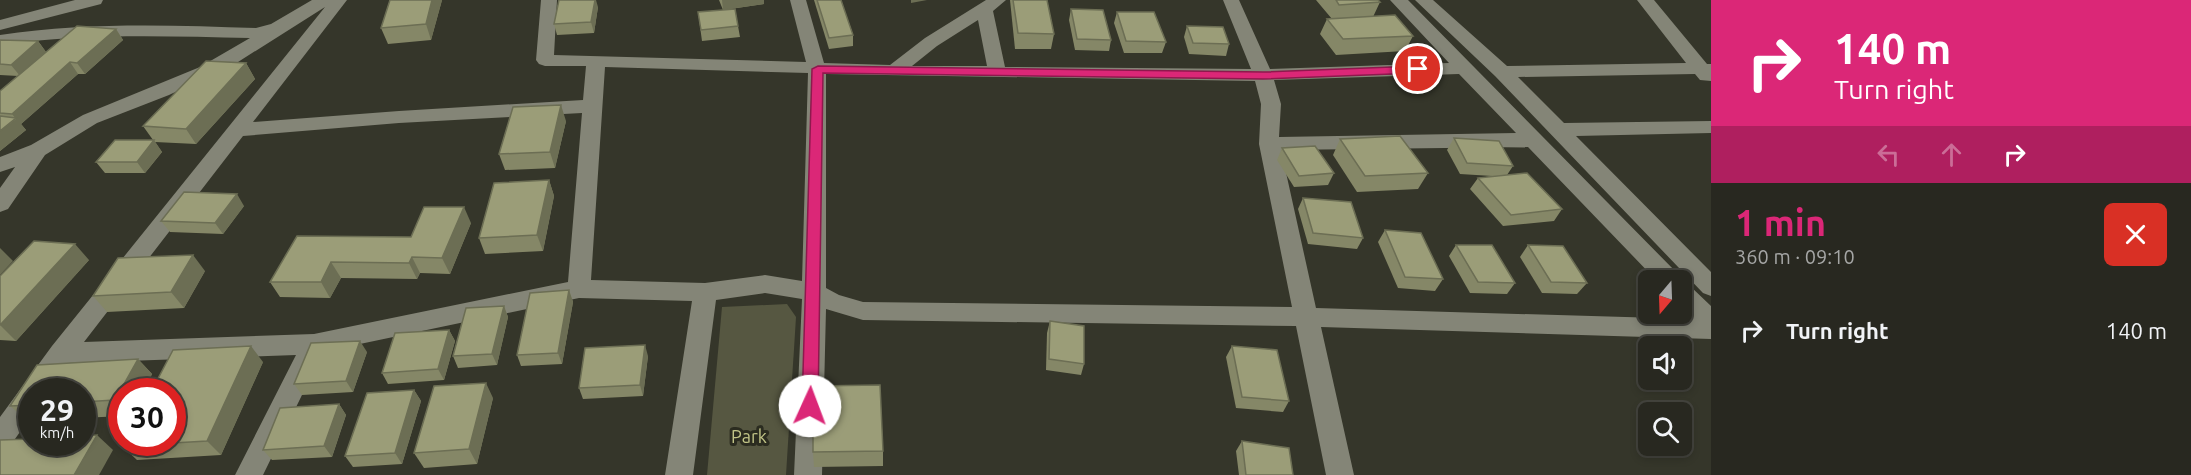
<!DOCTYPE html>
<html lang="en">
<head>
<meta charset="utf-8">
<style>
  body { margin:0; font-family:Ubuntu,sans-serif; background:#303029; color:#f1f3f6; height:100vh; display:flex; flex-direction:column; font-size:22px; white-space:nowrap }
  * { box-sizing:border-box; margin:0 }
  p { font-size:20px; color:#a5a6a5 }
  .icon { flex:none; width:33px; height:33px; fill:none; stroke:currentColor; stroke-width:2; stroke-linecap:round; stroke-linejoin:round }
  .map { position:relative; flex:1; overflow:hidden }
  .side { display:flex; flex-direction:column; background:#282820; width:480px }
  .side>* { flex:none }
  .hud { background:#db2777; color:#fff; overflow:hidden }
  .needle { width:39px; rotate:199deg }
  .tools { position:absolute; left:1638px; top:270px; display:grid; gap:12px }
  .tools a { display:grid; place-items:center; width:54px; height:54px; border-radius:9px; background:#282820; box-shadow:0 3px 9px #0003,0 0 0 2px #44443e; font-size:30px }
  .speed { position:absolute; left:18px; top:378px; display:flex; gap:12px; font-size:30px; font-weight:700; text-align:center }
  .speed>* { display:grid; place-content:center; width:78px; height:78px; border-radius:50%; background:#282820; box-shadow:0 3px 9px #0003,0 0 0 2px #44443e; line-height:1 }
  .speed small { font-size:15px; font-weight:400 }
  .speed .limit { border:9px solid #d22; background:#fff; color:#111 }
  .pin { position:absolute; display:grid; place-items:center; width:51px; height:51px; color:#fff; margin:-26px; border:3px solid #fff; border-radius:50%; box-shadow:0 2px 6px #0007 }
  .me { position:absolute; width:66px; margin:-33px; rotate:2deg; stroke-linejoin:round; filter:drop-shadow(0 0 4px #0008) }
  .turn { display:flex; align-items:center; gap:21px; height:126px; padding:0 24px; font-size:27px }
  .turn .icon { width:78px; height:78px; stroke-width:2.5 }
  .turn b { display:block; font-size:42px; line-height:51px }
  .lanes { display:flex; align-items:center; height:57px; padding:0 24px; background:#0003; justify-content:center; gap:30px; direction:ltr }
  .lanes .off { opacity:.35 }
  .round { display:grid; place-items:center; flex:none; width:63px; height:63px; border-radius:9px; background:#303029 }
  .overview { display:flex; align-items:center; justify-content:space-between; height:102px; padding:0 24px }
  h1 { font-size:36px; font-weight:700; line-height:45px; color:#db2777 }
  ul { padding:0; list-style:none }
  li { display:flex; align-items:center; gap:18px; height:90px; padding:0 24px }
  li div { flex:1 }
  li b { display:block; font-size:22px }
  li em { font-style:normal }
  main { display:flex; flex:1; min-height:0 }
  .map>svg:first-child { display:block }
  .green { fill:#565741 }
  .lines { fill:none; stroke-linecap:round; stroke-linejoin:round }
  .minor { fill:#848577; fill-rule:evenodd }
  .wall { fill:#858767 }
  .shaded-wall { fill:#6c6e54 }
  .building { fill:#9b9d78; stroke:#6c6e54; stroke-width:1.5 }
  .route { fill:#db2777; stroke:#8e194d; stroke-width:1.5 }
  .labels { text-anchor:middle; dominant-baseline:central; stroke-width:6; stroke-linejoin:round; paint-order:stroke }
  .near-park-label { font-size:18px; fill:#c1c487; stroke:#2b2c20 }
</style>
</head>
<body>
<main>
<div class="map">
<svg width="1711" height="475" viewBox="0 0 1711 475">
  <rect width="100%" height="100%" fill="#35362a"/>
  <!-- green -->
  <path class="green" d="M787,304L796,317L786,475H707L722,307Z"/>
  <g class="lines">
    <!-- minor -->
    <g class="minor">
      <path d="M75,0H103L101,4L0,30V20Z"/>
      <path d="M312,0H347L253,122L399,111L583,100L586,66H545L539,64L536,60L541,0H557L554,55L806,62L790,0H806L824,63L890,65L925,38L986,0H1006L993,11L1005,67L1251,69L1223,0H1239L1270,69L1449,63L1390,0H1408L1678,274L1682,280H1656L1528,147L1281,150L1316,308L1693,319L1682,307V283L1690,286L1711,306V339L1321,327L1354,475H1326L1296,326L863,320L826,309L822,475H794L802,299L765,293L716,300L693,475H665L692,301L579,298L317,353L320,358L263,475H235L296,355L68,363L48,392H32V415L10,446L0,450V417L52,346L325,7L238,62L169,95L97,123L45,155L8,209L0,212V188L15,167L0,172V157L31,145L83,115L200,67L250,38C167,36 82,33 0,45V35C85,22 171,25 256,28L271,24ZM978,20L987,66H912L937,46ZM605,67L808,73L802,281L765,275L705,283L591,280ZM826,74L1255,81L1261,104L1259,144L1292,307L863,302L839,295L826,288ZM1459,74L1516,133L1279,137L1281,104L1274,80ZM582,113L568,282L314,334L84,342L243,136L399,123Z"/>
      <path d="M1415,0H1433L1507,66L1686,63L1637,0H1654L1707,64H1711V81L1700,80L1695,74L1518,77L1564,123L1711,121V133L1576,136L1711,272V296L1703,293L1495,76Z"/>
    </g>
  </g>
  <!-- wall -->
  <g class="wall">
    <path d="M390,0H442L431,40L388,44L381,28Z"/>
    <path d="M719,0H764V4L730,9L738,26L740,37L702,41L698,12L723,10Z"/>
    <path d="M814,0H841L853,35V46L829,49Z"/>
    <path d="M1010,0H1047L1054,34L1051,49H1015Z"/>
    <path d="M1316,0H1378L1380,2L1373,17L1413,36L1405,51L1336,55L1320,34L1327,19H1332Z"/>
    <path d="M598,7L594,33L557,35L554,24Z"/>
    <path d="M1071,9L1111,40L1109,51L1075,50L1069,20Z"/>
    <path d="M1117,12L1166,42L1162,53H1124L1114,23Z"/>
    <path d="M1187,26L1229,44L1226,56L1189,54L1184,37Z"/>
    <path d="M116,29L123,40L85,74H78L21,124L26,130L0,151V91L18,76L0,75V40L38,41L46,52Z"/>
    <path d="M246,63L255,79L196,144L155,142L162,152L145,173H105L96,162L153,140L143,126Z"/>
    <path d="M566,121L555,168L505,170L499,154Z"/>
    <path d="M1454,138L1513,166L1507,175L1562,209L1554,221L1503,226L1470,189L1478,178L1492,176L1460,174L1447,150Z"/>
    <path d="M1340,139L1428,173L1418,189L1357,192L1333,155Z"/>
    <path d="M1282,148L1334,173L1328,185L1294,187L1277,160Z"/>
    <path d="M549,180L554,196L543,251L485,254L479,238Z"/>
    <path d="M1303,198L1363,238L1357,249L1308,244L1298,209Z"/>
    <path d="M244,206L223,234L170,232L161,221Z"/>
    <path d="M471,223L450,274L420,273L417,279L341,278L330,298L280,297L270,282L411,237Z"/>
    <path d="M1385,230L1443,279L1435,291L1398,288L1378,242Z"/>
    <path d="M1456,245L1515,283L1507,294L1470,293L1449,256Z"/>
    <path d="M1528,245L1587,283L1577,294L1542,293L1520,257Z"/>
    <path d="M89,260L16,341L0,340V276Z"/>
    <path d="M205,271L184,308L107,312L93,296Z"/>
    <path d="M569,290L573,302L562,364L521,366L517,355Z"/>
    <path d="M504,306L508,317L497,365L458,368L453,356Z"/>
    <path d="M1050,321L1084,364L1081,375L1046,370L1047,333Z"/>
    <path d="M449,330L455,341L444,380L388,384L382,373Z"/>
    <path d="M1232,346L1289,401L1283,412L1236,408L1226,357Z"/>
    <path d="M367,352L353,392L302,395L294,384Z"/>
    <path d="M648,356L643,396L583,399L579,388Z"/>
    <path d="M138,359L152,374L143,392H122V416L82,418V392H32V421H28L10,406L37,365Z"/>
    <path d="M263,362L221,455L137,460L122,446Z"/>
    <path d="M414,390L421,401L402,464L353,467L345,456Z"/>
    <path d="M493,398L477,464L424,468L414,453Z"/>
    <path d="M339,404L346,415L332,457L272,460L263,450Z"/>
    <path d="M1242,441L1293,475H1239L1236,451Z"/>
    <path d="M883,451V466L814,467L813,452Z"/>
  </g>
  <!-- shaded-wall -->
  <g class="shaded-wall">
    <path d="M432,0H442L431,40L426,24Z"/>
    <path d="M595,0H596L598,7L594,33L591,22Z"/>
    <path d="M722,0H764V4L723,10Z"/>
    <path d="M911,0H927L911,3Z"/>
    <path d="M116,29L123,40L85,74L77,63Z"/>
    <path d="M38,41L46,52L20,76L11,65Z"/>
    <path d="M70,62L78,74L21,124L26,130L0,151V131L16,119L12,114Z"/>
    <path d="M246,63L255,79L196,144L186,129Z"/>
    <path d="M561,105L566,121L555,168L550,152Z"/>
    <path d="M154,140L162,152L145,173L137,162Z"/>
    <path d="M549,180L554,196L543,251L537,235Z"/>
    <path d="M237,194L244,206L223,234L215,223Z"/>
    <path d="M464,207L471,223L450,274L442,258Z"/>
    <path d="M75,244L89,260L16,341L0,325Z"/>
    <path d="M0,248L13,261L0,275Z"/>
    <path d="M193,255L205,271L184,308L171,292Z"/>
    <path d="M412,257L420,273L417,279L409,263Z"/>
    <path d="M331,262L341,278L330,298L321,282Z"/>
    <path d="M569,290L573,302L562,364L558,353Z"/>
    <path d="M504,306L508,317L497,365L492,354Z"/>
    <path d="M449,330L455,341L444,380L438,369Z"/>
    <path d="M360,341L367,352L353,392L346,381Z"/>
    <path d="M645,345L648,356L643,396L640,385Z"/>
    <path d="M251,346L263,362L221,455L207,441Z"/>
    <path d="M138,359L152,374L143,392H122V407L115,400Z"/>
    <path d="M486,383L493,398L477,464L469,449Z"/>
    <path d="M414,390L421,401L402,464L395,453Z"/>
    <path d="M339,404L346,415L332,457L324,446Z"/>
    <path d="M97,435L113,450L99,475H74Z"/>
  </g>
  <!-- building -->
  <g class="building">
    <path d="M390,0H432L426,24L381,28Z"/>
    <path d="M559,0H595L591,22L554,24Z"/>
    <path d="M817,0H841L853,35L829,38Z"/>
    <path d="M1013,0H1047L1054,34L1018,33Z"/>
    <path d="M1336,0H1378L1380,2L1339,5Z"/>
    <path d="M735,9L738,26L701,30L698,12Z"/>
    <path d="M1071,9L1103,10L1111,40L1077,39Z"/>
    <path d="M1117,12H1154L1166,42L1126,41Z"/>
    <path d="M1395,15L1413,36L1343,39L1327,19Z"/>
    <path d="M77,26L116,29L77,63L70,62L12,114L0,113V91Z"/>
    <path d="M1187,26L1223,27L1229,44L1193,43Z"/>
    <path d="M0,40L38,41L11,65L0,64Z"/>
    <path d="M206,61L246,63L186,129L143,126Z"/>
    <path d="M561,105L550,152L499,154L513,107Z"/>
    <path d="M0,116L16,118L0,131Z"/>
    <path d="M1400,136L1428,173L1365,176L1340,139Z"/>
    <path d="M1454,138L1499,141L1513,166L1467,163Z"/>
    <path d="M115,140H154L137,162H96Z"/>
    <path d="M1315,146L1334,173L1299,176L1282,148Z"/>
    <path d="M1527,173L1562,209L1511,215L1478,178Z"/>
    <path d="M549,180L537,235L479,238L494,183Z"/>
    <path d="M184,192L237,194L215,223L161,221Z"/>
    <path d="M1303,198L1351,202L1363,238L1313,233Z"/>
    <path d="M424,207H464L442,258L412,257L409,263L331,262L321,282H270L297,236L411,237Z"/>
    <path d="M1385,230L1421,233L1443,279L1405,277Z"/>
    <path d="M34,241L75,244L0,325V276Z"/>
    <path d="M1456,245H1492L1515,283L1478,282Z"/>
    <path d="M1528,245L1563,246L1587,283L1551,282Z"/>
    <path d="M193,255L171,292L93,296L118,258Z"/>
    <path d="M569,290L558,353L517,355L530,293Z"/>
    <path d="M504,306L492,354L453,356L466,308Z"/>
    <path d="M1050,321L1084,326V364L1049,359Z"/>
    <path d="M449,330L438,369L382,373L395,333Z"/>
    <path d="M360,341L346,381L294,384L311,343Z"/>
    <path d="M645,345L640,385L579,388L585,348Z"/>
    <path d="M251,346L207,441L122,446L123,442H172V392H151L173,350Z"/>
    <path d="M1232,346L1277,350L1289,401L1242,397Z"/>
    <path d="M138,359L115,400L82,402V392H32V405L10,406L37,365Z"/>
    <path d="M486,383L469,449L414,453L434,386Z"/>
    <path d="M880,385L883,451L813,452V386Z"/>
    <path d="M414,390L395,453L345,456L367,393Z"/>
    <path d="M339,404L324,446L263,450L280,408Z"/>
    <path d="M97,435L74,475H0V440L32,439V442H82V436Z"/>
    <path d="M1242,441L1289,448L1293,475H1246Z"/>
  </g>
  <!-- route -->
  <path class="route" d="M818,66L1263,72L1418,66L1423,69L1418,73L1263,79L823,73L818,406L816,411L810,413L804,411L802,406L812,69Z"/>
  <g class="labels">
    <!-- near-park labels -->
    <g class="near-park-label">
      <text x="749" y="436">Park</text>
    </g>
  </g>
</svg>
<div class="tools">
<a><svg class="needle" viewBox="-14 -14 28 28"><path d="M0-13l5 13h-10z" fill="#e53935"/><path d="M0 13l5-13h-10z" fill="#a5a6a5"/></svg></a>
<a><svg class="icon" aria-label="sound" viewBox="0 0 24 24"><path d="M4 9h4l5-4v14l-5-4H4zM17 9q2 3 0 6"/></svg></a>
<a><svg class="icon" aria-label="search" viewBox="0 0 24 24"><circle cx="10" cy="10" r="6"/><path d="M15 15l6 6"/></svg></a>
</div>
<div class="speed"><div>29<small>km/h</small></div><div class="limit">30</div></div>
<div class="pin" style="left:1418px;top:69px;background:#d93025"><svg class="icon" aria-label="arrive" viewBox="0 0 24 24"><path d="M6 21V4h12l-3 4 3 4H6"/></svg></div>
<svg class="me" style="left:810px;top:406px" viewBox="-20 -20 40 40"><circle r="19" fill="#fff"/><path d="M0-13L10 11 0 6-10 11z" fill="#db2777"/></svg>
</div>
<section class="side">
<div class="hud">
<div class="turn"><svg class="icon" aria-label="right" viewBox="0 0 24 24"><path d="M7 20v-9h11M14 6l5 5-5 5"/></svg><div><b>140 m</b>Turn right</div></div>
<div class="lanes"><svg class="icon off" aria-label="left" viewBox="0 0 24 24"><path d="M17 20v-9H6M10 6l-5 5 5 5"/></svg><svg class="icon off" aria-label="ahead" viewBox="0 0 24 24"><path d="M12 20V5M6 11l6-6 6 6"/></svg><svg class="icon" aria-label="right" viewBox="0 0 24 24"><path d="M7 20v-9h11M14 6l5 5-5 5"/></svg></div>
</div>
<div class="overview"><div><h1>1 min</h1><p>360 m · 09:10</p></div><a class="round" style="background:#d93025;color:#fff"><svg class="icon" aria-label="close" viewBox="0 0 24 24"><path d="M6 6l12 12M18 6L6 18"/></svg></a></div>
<ul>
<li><svg class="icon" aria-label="right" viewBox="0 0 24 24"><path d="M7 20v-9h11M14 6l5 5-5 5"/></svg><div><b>Turn right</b></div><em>140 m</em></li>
</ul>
</section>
</main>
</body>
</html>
